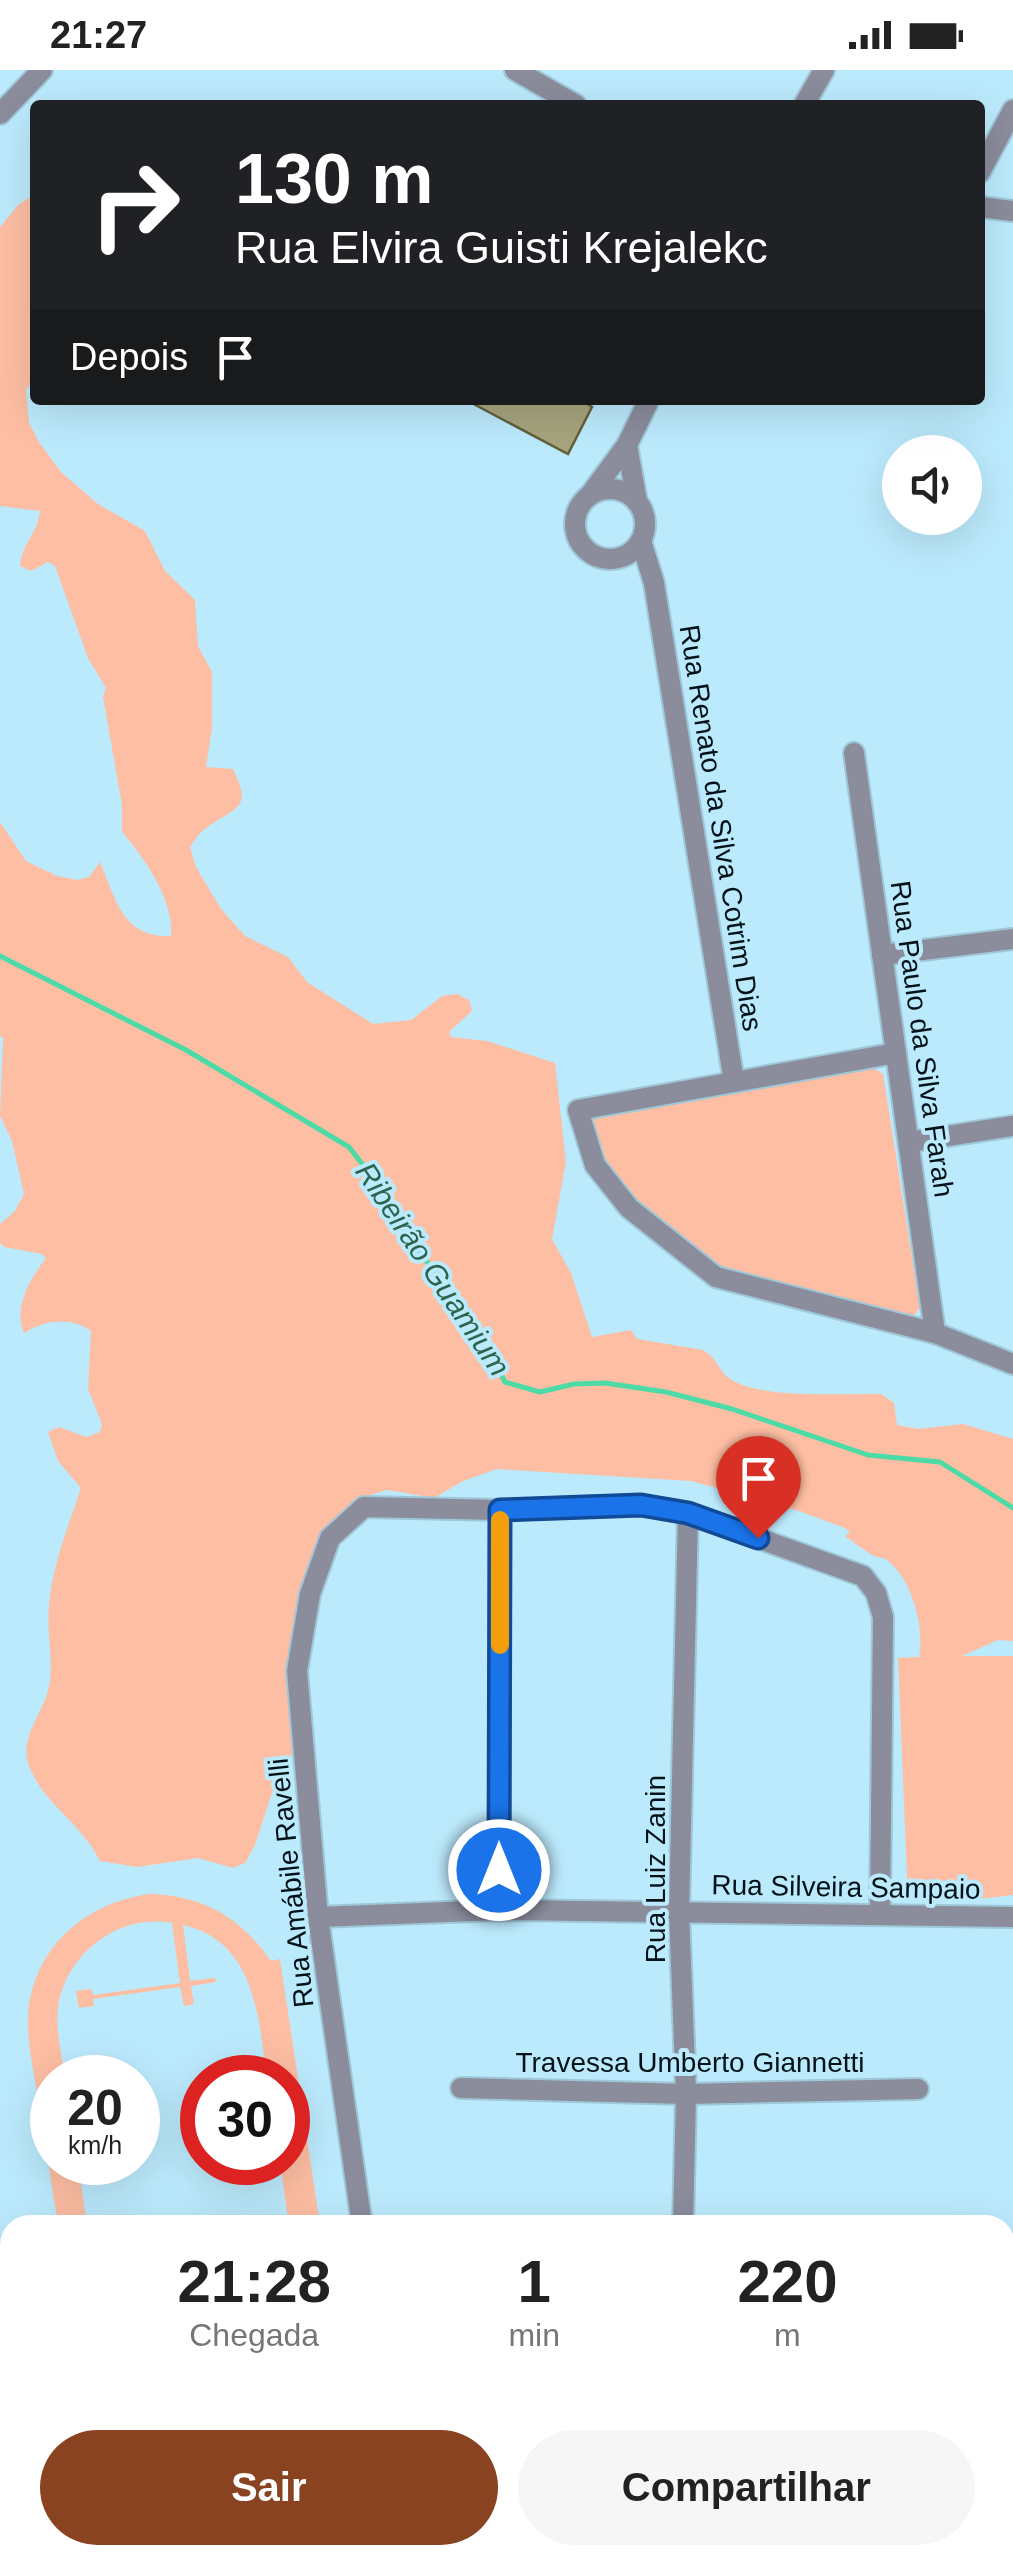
<!DOCTYPE html>
<html lang="pt">
<head>
<meta charset="utf-8">
<style>
  body { margin:0; font-family:Helvetica,sans-serif; background:#f6f6f6; color:#222; height:100vh; display:flex; flex-direction:column; font-size:38px; white-space:nowrap }
  * { box-sizing:border-box; margin:0 }
  p { font-size:32px; color:#767676 }
  .icon { flex:none; width:55px; height:55px; fill:none; stroke:currentColor; stroke-width:2; stroke-linecap:round; stroke-linejoin:round }
  .map { position:relative; flex:1; overflow:hidden }
  .details { position:absolute; left:0px; top:2145px; width:1015px; height:350px; display:flex; flex-direction:column; background:#fff; border-radius:30px 30px 0 0; box-shadow:0 10px 40px #0002 }
  .details>* { flex:none }
  .guide { position:absolute; left:30px; top:30px; width:955px; height:305px; border-radius:10px; box-shadow:0 10px 40px #0002; background:#202124; color:#fff; overflow:hidden }
  .controls { position:absolute; left:882px; top:365px; display:grid; gap:20px }
  .controls a { display:grid; place-items:center; width:100px; height:100px; border-radius:50%; background:#fff; box-shadow:0 10px 40px #0002; font-size:50px }
  .speed { position:absolute; left:30px; top:1985px; display:flex; gap:20px; font-size:50px; font-weight:700; text-align:center }
  .speed>* { display:grid; place-content:center; width:130px; height:130px; border-radius:50%; background:#fff; box-shadow:0 10px 40px #0002; line-height:1 }
  .speed small { font-size:25px; font-weight:400 }
  .speed .limit { border:15px solid #d22; background:#fff; color:#111 }
  .pin { position:absolute; display:grid; place-items:center; width:85px; height:85px; color:#fff; margin:-102px -42px; border-radius:50% 50% 50% 0; rotate:-45deg; box-shadow:0 0 10px #0007 }
  .pin .icon { rotate:45deg }
  .me { position:absolute; width:110px; margin:-55px; rotate:0deg; stroke-linejoin:round; filter:drop-shadow(0 0 8px #0008) }
  .turn { display:flex; align-items:center; gap:35px; height:210px; padding:0 40px; font-size:45px }
  .turn .icon { width:130px; height:130px; stroke-width:2.5 }
  .turn b { display:block; font-size:70px; line-height:85px }
  .then { display:flex; align-items:center; height:95px; padding:0 40px; background:#0003; gap:20px; font-size:38px }
  .eta { display:flex; justify-content:space-evenly; align-items:center; height:170px; text-align:center }
  .eta b { font-size:60px; font-weight:700; line-height:70px }
  .cta { display:flex; gap:20px; margin-top:auto; padding:20px 40px }
  .cta a { flex:1; height:115px; border-radius:60px; background:#8a4320; color:#fff; font-size:40px; font-weight:700; line-height:115px; text-align:center }
  .cta a+a { background:#f6f6f6; color:#222 }
  .status { display:flex; justify-content:space-between; align-items:center; height:70px; padding:0 50px; background:#fff; direction:ltr }
  .status svg { height:28px; fill:currentColor }
  .map>svg:first-child { display:block }
  .green { fill:#fdbea3 }
  .lines { fill:none; stroke-linecap:round; stroke-linejoin:round }
  .stream { stroke:#4cdba7; stroke-width:5 }
  .building { fill:#a7a57e; stroke:#63613c; stroke-width:2.5 }
  .minor-casing { stroke:#9ec7d8; stroke-width:24 }
  .minor { stroke:#8b8c9c; stroke-width:20 }
  .route-casing { stroke:#114b97; stroke-width:25 }
  .route { stroke:#1a73e8; stroke-width:18 }
  .slow { stroke:#f59e0b; stroke-width:18 }
  .labels { text-anchor:middle; dominant-baseline:central; stroke-width:8; stroke-linejoin:round; paint-order:stroke }
  .street-label { font-size:28px; fill:#021218; stroke:#bceafd }
  .water-label { font-size:30px; font-style:italic; fill:#2d644e; stroke:#bceafd }
</style>
</head>
<body>
<div class="status"><b>21:27</b><svg viewBox="0 0 49 12"><path d="M0 12V9h3v3zM5 12V6h3v6zM10 12V3h3v9zM15 12V0h3v12zM26 1h20v11H26zM47 4h2v5h-2z"/></svg></div>
<div class="map">
<svg width="1013" height="2495" viewBox="0 0 1013 2495">
  <rect width="100%" height="100%" fill="#bceafd"/>
  <!-- green -->
  <g class="green">
    <path d="M35,124V306L26,320L29,353L39,372L61,402L98,434L145,461L165,501L195,530L198,576L212,602V658L206,697L233,699C254,741 234,737 205,759C199,763 194,771 190,777L196,797L221,839L245,866L288,887L307,912L373,954L411,950L442,926L457,924L469,930L472,941L449,962L451,967L487,971L555,993L566,1092L552,1169L571,1203L592,1267L631,1260L637,1269L703,1280C716,1287 719,1301 730,1309C762,1330 843,1323 881,1324L894,1333L897,1355L918,1359L963,1354L1013,1369V1571L998,1570L962,1586H1013V1825C977,1831 945,1828 908,1830L898,1588L919,1587C925,1557 912,1509 887,1490C882,1486 878,1488 872,1485C863,1480 854,1472 845,1466L850,1463L845,1458L799,1441L691,1411L497,1399L463,1411L434,1428L387,1420L370,1425L334,1483L323,1517L296,1676L271,1726L255,1775L245,1793L233,1798L198,1788L137,1797L100,1791C82,1753 42,1734 28,1693C20,1668 42,1644 48,1621C55,1595 46,1563 49,1536C52,1496 68,1457 81,1418L58,1391L48,1362L59,1357L86,1367L100,1362L102,1354L88,1319L91,1261C71,1246 44,1250 24,1263C13,1237 30,1209 46,1188L42,1184L4,1177L0,1173V1154L15,1141L24,1124L12,1071L0,1046L3,968L0,966V752L26,791L57,806L77,810L89,807L100,792C116,829 122,868 171,866C174,829 144,788 122,762V735L103,627L106,618L88,588L55,496L48,492L31,501L20,496C23,470 37,466 40,441L0,436V157L19,134Z"/>
    <path d="M870,996L883,1004L920,1238L911,1249L716,1195L640,1134L604,1092L588,1052L591,1043Z"/>
    <path d="M151,1824C204,1826 241,1848 271,1891L280,1889L320,2155H289L280,2093L288,2092V2008L267,2007C258,1947 256,1872 183,1855L190,1911L215,1908L216,1912L191,1916L194,1934L184,1936L180,1917L93,1929L94,1936L79,1938L76,1921L91,1919L93,1925L180,1913L172,1853C118,1843 66,1884 58,1937C55,1960 62,1985 65,2007L52,2008V2092L78,2093L87,2155H58C52,2117 46,2079 40,2041C36,2013 29,1985 28,1957C26,1884 82,1832 151,1824Z"/>
  </g>
  <g class="lines">
    <!-- stream -->
    <path class="stream" d="M0,886L186,980L349,1077L387,1126L415,1178L465,1236L505,1312L540,1322L574,1314L605,1313L666,1322L732,1339L868,1385L940,1392L1013,1438"/>
  </g>
  <!-- building -->
  <path class="building" d="M466,330H581L592,337L568,384Z"/>
  <g class="lines">
    <!-- minor casing -->
    <g class="minor-casing">
      <g id="minor">
        <path d="M515,0L576,35"/>
        <path d="M804,35L824,0"/>
        <path d="M0,44L42,0"/>
        <path d="M980,102L1013,40"/>
        <path d="M980,137L1013,141"/>
        <path d="M627,375L637,432"/>
        <circle cx="610" cy="454" r="35"/>
        <path d="M590,425L627,375L649,330"/>
        <path d="M641,471L654,513L734,1012"/>
        <path d="M854,683L935,1263"/>
        <path d="M882,885L1013,869"/>
        <path d="M896,983L578,1040L595,1095L629,1138L716,1207L935,1263L1013,1294"/>
        <path d="M909,1072L1013,1056"/>
        <path d="M499,1840L500,1440"/>
        <path d="M318,1847L499,1840L1013,1847"/>
        <path d="M461,2018L686,2024L918,2019"/>
        <path d="M362,2155L318,1847L297,1601L310,1524L330,1468L364,1437L500,1440L641,1435L688,1443L863,1506L876,1523L883,1547L880,1843"/>
        <path d="M683,2155L686,2024L679,1842L688,1443"/>
        <path d="M1005,2187H1013"/>
        <path d="M1005,2366L1013,2365"/>
        <path d="M409,2485L410,2495"/>
        <path d="M679,2485V2495"/>
        <path d="M858,2485V2495"/>
      </g>
    </g>
    <!-- minor -->
    <use href="#minor" class="minor"/>
  </g>
  <g class="lines">
    <!-- route casing -->
    <g class="route-casing">
      <path id="route" d="M499,1800L500,1440L641,1435L688,1443L758,1468"/>
    </g>
    <!-- route -->
    <use href="#route" class="route"/>
    <!-- slow -->
    <path class="slow" d="M500,1575V1450"/>
  </g>
  <g class="labels">
    <!-- street labels -->
    <g class="street-label">
      <text transform="translate(721 758) rotate(81)">Rua Renato da Silva Cotrim Dias</text>
      <text transform="translate(922 969) rotate(82)">Rua Paulo da Silva Farah</text>
      <text transform="translate(655 1799) rotate(-90)">Rua Luiz Zanin</text>
      <text transform="translate(291 1813) rotate(-96)">Rua Amábile Ravelli</text>
      <text transform="translate(846 1817) rotate(1)">Rua Silveira Sampaio</text>
      <text x="690" y="1992">Travessa Umberto Giannetti</text>
    </g>
    <!-- water labels -->
    <g class="water-label">
      <text transform="translate(433 1199) rotate(56)">Ribeirão Guamium</text>
    </g>
  </g>
</svg>
<div class="controls">
<a><svg class="icon" aria-label="sound" viewBox="0 0 24 24"><path d="M4 9h4l5-4v14l-5-4H4zM17 9q2 3 0 6"/></svg></a>
</div>
<div class="speed"><div>20<small>km/h</small></div><div class="limit">30</div></div>
<div class="pin" style="left:758px;top:1468px;background:#d93025"><svg class="icon" aria-label="arrive" viewBox="0 0 24 24"><path d="M6 21V4h12l-3 4 3 4H6"/></svg></div>
<svg class="me" style="left:499px;top:1800px" viewBox="-20 -20 40 40"><circle r="17" fill="#1a73e8" stroke="#fff" stroke-width="3"/><path d="M0-11L8 9 0 5-8 9z" fill="#fff"/></svg>
<div class="guide">
<div class="turn"><svg class="icon" aria-label="right" viewBox="0 0 24 24"><path d="M7 20v-9h11M14 6l5 5-5 5"/></svg><div><b>130 m</b>Rua Elvira Guisti Krejalekc</div></div>
<div class="then">Depois<svg class="icon" aria-label="arrive" viewBox="0 0 24 24"><path d="M6 21V4h12l-3 4 3 4H6"/></svg></div>
</div>
<section class="details">
<div class="eta">
<div><b>21:28</b><p>Chegada</p></div>
<div><b>1</b><p>min</p></div>
<div><b>220</b><p>m</p></div>
</div>
<div class="cta"><a>Sair</a><a>Compartilhar</a></div>
</section>
</div>
</body>
</html>
